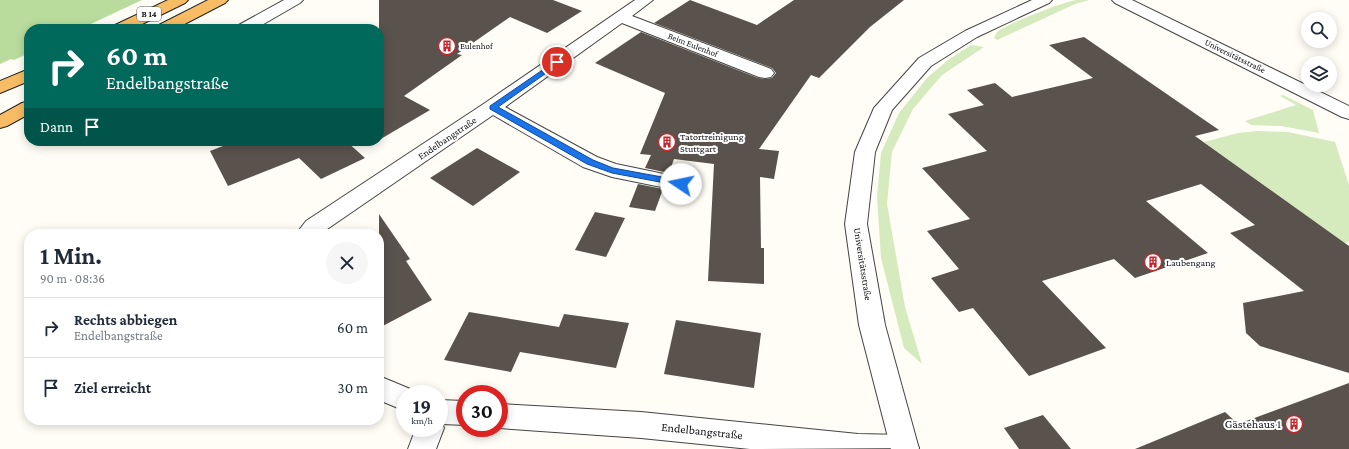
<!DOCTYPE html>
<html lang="de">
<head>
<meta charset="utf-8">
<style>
  body { margin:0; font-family:"Crimson Pro",serif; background:#f6f6f7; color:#1f2937; height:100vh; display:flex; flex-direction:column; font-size:15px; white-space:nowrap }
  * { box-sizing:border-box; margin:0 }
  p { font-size:13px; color:#747a83 }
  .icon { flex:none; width:22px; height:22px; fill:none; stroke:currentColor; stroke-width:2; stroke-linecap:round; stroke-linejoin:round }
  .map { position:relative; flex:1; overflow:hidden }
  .details { position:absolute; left:24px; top:229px; width:360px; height:196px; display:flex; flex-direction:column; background:#fff; border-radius:16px; box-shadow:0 2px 10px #0003 }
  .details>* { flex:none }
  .top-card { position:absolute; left:24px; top:24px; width:360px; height:122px; border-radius:16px; box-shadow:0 2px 10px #0003; background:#00695c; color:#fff; overflow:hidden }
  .buttons { position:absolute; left:1301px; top:12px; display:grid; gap:8px }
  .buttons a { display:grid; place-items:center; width:36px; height:36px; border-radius:50%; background:#fff; box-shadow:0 2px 10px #0003; font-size:20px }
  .speed { position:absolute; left:396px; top:385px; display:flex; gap:8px; font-size:20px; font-weight:700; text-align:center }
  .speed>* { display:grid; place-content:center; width:52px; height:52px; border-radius:50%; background:#fff; box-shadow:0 2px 10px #0003; line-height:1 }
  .speed small { font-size:10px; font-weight:400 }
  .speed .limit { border:6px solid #d22; background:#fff; color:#111 }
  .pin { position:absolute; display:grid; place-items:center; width:34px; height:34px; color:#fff; margin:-17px; border:2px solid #fff; border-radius:50%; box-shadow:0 1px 4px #0007 }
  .me { position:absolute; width:44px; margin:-22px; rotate:281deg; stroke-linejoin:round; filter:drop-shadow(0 0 3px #0008) }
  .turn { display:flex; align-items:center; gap:14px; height:84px; padding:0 16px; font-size:18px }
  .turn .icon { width:52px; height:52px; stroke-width:2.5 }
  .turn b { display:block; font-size:28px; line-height:34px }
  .then { display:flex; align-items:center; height:38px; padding:0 16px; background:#0003; gap:8px; font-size:15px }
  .round { display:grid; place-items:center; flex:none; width:42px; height:42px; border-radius:21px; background:#f6f6f7 }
  .overview { display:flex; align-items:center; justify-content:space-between; height:68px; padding:0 16px }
  h1 { font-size:24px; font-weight:700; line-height:30px }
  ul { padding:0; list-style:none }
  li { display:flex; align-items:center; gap:12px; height:60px; padding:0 16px; border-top:1px solid #e0e1e3 }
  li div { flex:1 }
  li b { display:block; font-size:15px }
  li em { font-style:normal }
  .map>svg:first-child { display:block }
  .green { fill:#d5ebbd }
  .forest { fill:#b9dc9c }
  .building { fill:#5a524d }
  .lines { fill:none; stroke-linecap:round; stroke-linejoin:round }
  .minor-casing { stroke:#444; stroke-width:2 }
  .tertiary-casing { stroke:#444; stroke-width:2 }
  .trunk-casing { stroke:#222; stroke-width:2 }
  .minor { fill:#fff; fill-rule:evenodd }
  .tertiary { fill:#fff; fill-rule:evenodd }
  .trunk { fill:#f7bc64; fill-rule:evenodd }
  .route { fill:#1a73e8; stroke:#114b97 }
  .labels { text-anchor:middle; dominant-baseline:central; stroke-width:4; stroke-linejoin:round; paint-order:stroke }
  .shield { fill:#fff; stroke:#585858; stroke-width:1 }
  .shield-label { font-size:9px; font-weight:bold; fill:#111 }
  .far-street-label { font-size:9px; fill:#111; stroke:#fff }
  .far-poi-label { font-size:9px; fill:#111; stroke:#fff; text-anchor:start }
  .poi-label { font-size:10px; fill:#111; stroke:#fff; text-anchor:start }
  .street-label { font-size:10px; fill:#111; stroke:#fff }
  .near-poi-label { font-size:12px; fill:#111; stroke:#fff; text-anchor:end }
  .near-street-label { font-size:12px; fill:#111; stroke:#fff }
</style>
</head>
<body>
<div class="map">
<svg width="1349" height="449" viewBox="0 0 1349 449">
  <rect width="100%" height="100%" fill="#fffdf5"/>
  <!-- green -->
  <g class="green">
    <path d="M1077,0H1089L1075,4L997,40L994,38C995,36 996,34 997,32C1004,25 1065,1 1077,0Z"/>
    <path d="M971,45L984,47L942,75L913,109L892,152L887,204L905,307L922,364L904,348L881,258L877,197L881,153L899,113L927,78L948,60Z"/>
    <path d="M1283,95L1313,110L1319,133L1281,126L1251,125L1245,121L1296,105L1280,96Z"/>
    <path d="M1257,131L1288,132L1335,142L1349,185V242L1345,243L1204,142L1238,133Z"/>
  </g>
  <!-- forest -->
  <path class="forest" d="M0,0H142L80,29H29V53L14,60L11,59L0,64Z"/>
  <!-- building -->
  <g class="building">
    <path d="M379,0H553L582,11L547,33L510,17L457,54L462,55L404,96L430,110L379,140Z"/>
    <path d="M690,0L757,25L794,0H904L870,27L819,78L811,75L759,149L779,151L774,179L760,177L761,248H764V284L708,281L714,164L674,159L669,173L645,168L651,155L640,154L665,93L595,63L641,32L758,78L765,79L772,78L776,73L772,68L654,23Z"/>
    <path d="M1084,37L1219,130L1195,136L1349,246V373L1260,346L1246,333L1243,303L1304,291L1230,233L1255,225L1201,184L1146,201L1208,253L1135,278L1114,259L1042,281L1106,348L1029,376L973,308L959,312L931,278L959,269L927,231L970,219L922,168L987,151L948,114L984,105L967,90L995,83L1012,97L1093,78L1049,45Z"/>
    <path d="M236,141H346L365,158L321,179L299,158L228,186L210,151Z"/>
    <path d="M477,148L520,172L473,206L430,178Z"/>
    <path d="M638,184L663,189L655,211L629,207Z"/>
    <path d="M595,212L625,218L606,257L575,250Z"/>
    <path d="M379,214L410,259L406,261L432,300L379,328Z"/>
    <path d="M469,312L559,327L564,314L629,323L616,368L520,352L511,372L444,360Z"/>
    <path d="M676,320L761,333L754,388L664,374Z"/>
    <path d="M1349,383V449H1135L1225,412L1238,424Z"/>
    <path d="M1043,415L1071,449H1019L1004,428Z"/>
  </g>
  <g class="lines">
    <!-- minor casing -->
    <g class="minor-casing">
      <g id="minor">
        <path d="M284,0H303L300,3L255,29H235L237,26Z"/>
        <path d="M635,0H653L632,16L771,69L774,73L771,77L765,78L759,77L622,23L505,107L597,157L616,164L688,179L691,184L688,189L681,191L612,177L583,167L493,115L320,234H296L306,221L485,103Z"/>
        <path d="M1112,0H1132L1349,106V119L1342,117L1115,3Z"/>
        <path d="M379,376L415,391L416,394H405V411L379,400Z"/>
        <path d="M439,400L465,401V425L442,424L444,428L436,449H408L416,428H439Z"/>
        <path d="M499,404L641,412L858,434L905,435L915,439L919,448L750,449L641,438L499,428Z"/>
      </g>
    </g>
    <!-- tertiary casing -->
    <g class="tertiary-casing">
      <path id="tertiary" d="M1032,0H1052L1049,3L977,37L931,66L892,110L875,152L867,224L885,325L919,449H891L859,325L845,224L855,152L874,108L919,58L965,31Z"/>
    </g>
    <!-- trunk casing -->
    <g class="trunk-casing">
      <g id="trunk">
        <path d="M168,0H188L185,3L132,29H111L113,26Z"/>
        <path d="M208,0H228L225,3L175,29H155L157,26Z"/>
        <path d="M29,69V81L0,93V81Z"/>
        <path d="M29,101V114L7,126L0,128V115L22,103Z"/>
      </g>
    </g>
    <!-- minor -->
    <use href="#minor" class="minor"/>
    <!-- tertiary -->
    <use href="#tertiary" class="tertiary"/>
    <!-- trunk -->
    <use href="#trunk" class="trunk"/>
  </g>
  <!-- route -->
  <path class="route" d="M557,60L559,61V64L498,107L593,160L613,168L684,181L686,184L684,186H681L612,173L587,164L490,109V106Z"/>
  <!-- icons -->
  <defs>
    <g id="building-ring" transform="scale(0.9)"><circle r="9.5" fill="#fff" stroke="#c4262e" stroke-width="1.5"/><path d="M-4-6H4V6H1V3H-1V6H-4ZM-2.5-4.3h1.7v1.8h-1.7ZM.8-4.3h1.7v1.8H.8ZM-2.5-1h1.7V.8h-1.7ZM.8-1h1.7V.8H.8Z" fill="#c4262e"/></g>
  </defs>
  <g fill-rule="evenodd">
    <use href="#building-ring" x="447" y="46"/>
    <use href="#building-ring" x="667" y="142"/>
    <use href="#building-ring" x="1153" y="262"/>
    <use href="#building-ring" x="1294" y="424"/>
  </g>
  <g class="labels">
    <!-- shield labels -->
    <rect class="shield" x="137" y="7" width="24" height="14" rx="3"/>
    <g class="shield-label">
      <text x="149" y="14">B 14</text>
    </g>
    <!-- far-street labels -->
    <g class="far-street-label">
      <text transform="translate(693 45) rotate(21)">Beim Eulenhof</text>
      <text transform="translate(1235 56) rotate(26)">Universitätsstraße</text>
    </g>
    <!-- far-poi labels -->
    <g class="far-poi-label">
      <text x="460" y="46">Eulenhof</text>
    </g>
    <!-- poi labels -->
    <g class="poi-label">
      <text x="680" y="136">Tatortreinigung<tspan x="680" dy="12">Stuttgart</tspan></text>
      <text x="1166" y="262">Laubengang</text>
    </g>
    <!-- street labels -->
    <g class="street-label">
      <text transform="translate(447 138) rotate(-34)">Endelbangstraße</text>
      <text transform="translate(863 264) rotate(81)">Universitätsstraße</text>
    </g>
    <!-- near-poi labels -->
    <g class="near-poi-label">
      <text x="1281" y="424">Gästehaus 1</text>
    </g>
    <!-- near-street labels -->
    <g class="near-street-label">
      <text transform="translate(702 431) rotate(6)">Endelbangstraße</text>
    </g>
  </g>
</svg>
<div class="buttons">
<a><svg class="icon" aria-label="search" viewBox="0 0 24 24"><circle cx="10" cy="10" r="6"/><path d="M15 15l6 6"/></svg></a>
<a><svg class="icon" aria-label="layers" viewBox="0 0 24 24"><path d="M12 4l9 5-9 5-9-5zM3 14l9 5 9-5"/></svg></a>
</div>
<div class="speed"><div>19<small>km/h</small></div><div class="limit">30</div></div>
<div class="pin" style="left:557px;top:62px;background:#d93025"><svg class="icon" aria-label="arrive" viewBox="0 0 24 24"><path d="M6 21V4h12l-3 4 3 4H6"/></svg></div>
<svg class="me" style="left:681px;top:184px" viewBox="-20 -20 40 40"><circle r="19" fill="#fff"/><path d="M0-13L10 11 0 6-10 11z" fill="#1a73e8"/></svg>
<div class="top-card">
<div class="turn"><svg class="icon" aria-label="right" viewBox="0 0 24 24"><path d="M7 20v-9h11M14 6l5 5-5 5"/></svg><div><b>60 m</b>Endelbangstraße</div></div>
<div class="then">Dann<svg class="icon" aria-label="arrive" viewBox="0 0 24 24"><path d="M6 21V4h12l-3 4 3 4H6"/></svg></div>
</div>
<section class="details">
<div class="overview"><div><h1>1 Min.</h1><p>90 m · 08:36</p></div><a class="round"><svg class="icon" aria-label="close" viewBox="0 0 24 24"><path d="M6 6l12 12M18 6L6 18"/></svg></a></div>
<ul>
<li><svg class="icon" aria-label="right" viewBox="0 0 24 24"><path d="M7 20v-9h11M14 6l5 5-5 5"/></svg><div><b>Rechts abbiegen</b><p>Endelbangstraße</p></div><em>60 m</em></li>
<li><svg class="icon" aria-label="arrive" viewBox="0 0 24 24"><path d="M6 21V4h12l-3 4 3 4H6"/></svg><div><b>Ziel erreicht</b></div><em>30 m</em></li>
</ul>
</section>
</div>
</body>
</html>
